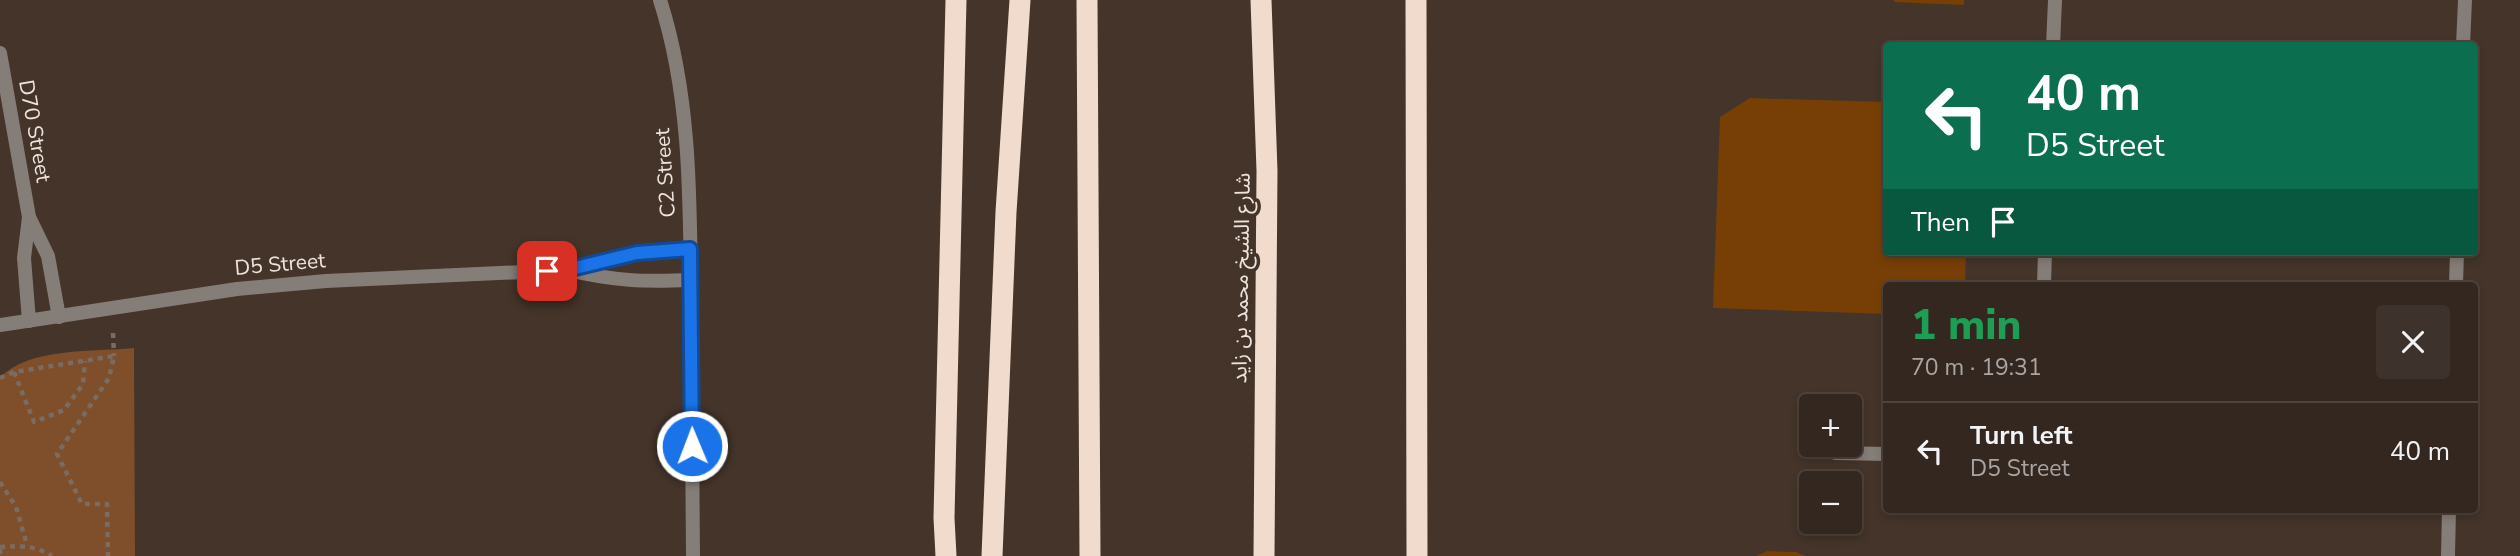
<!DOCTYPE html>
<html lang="en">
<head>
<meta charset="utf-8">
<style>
  body { margin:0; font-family:"Nunito Sans","Noto Sans Arabic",sans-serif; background:#3e332c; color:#f1f3f6; height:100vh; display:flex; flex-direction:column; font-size:26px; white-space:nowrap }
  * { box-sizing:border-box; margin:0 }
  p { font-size:23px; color:#a9a5a4 }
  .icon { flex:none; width:38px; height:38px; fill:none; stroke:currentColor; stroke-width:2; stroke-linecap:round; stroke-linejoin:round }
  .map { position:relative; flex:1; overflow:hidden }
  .panel { position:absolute; left:1883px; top:282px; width:595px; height:231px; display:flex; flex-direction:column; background:#33271f; border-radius:7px; box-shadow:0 4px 10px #0003,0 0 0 2px #4e443d }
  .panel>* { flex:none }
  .hud { position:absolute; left:1883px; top:42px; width:595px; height:214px; border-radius:7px; box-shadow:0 4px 10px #0003,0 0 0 2px #4e443d; background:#0b6e4f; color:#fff; overflow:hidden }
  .buttons { position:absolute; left:1799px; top:394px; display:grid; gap:14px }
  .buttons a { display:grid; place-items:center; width:63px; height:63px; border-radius:7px; background:#33271f; box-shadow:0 4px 10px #0003,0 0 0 2px #4e443d; font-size:35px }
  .pin { position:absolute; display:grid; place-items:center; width:60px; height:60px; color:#fff; margin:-30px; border-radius:14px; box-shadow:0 4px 10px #0006 }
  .me { position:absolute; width:77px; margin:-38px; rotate:359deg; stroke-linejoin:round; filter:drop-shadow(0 0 5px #0008) }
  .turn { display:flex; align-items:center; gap:24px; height:147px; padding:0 28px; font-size:32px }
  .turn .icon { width:91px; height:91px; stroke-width:2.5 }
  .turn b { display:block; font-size:49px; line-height:60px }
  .then { display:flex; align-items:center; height:66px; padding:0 28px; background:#0003; gap:14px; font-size:26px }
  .round { display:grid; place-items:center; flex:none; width:74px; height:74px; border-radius:7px; background:#3e332c }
  .head { display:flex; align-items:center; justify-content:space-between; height:119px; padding:0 28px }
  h1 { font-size:42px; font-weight:800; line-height:52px; color:#1e9e55 }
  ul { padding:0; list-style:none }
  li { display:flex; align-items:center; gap:21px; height:98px; padding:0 28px; border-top:2px solid #4e443d }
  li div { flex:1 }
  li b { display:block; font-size:26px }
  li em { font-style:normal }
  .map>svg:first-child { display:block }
  .green { fill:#7e4f2a }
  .building { fill:#773f06 }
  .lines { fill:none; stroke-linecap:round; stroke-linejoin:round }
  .path { stroke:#7a6c62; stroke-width:4.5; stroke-dasharray:5 5; stroke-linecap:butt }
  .minor { stroke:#857d77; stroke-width:14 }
  .motorway { stroke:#f0dbcd; stroke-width:21 }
  .route-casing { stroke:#114b97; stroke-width:18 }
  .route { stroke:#1a73e8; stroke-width:12 }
  .labels { text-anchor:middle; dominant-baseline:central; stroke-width:7; stroke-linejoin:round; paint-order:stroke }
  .street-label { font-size:21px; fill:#eee4dd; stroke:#443429 }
</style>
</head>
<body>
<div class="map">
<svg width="2520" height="556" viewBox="0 0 2520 556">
  <rect width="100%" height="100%" fill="#443429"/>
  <!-- green -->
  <path class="green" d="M134,348L135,556H0V378C28,347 94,352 134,348Z"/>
  <!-- building -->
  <g class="building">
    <path d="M1894,0H1964V5L1894,2Z"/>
    <path d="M1750,98L1886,102V252H1966L1965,285H1886V314L1713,308L1720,117Z"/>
    <path d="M1767,551L1796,552L1806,556H1756Z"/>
  </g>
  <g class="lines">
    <!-- path -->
    <g class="path">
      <path d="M113,333L114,356"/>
      <path d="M14,372L34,422L64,410L83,384L85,361"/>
      <path d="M0,378L14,372L114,356L109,378L57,454L82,504H107L108,556"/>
      <path d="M0,482L16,507L27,545"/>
      <path d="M0,547C20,546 35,545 52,556"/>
      <path d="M0,549V556"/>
    </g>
    <!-- minor -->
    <g class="minor">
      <path d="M660,0C691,96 690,201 691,301C691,386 692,471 693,556"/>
      <path d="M2053,46L2055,0"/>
      <path d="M2463,46L2465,0"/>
      <path d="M0,53L29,217L48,256L59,317"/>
      <path d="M568,270C615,281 643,282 691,280"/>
      <path d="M2044,285L2045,252"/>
      <path d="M2456,285L2457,252"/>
      <path d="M29,321L24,258L29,217"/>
      <path d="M0,325L237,289L326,281L567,270L627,255L690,249"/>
      <path d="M1835,453L1886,454"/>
      <path d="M2448,556L2449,509"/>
    </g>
    <!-- motorway -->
    <g class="motorway">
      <path d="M1087,0L1090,556"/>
      <path d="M1261,0L1267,171L1264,556"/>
      <path d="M1416,0L1417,556"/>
      <path d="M946,556L944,518L956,0"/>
      <path d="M992,556L1006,212L1020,0"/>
    </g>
  </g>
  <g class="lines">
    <!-- route casing -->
    <g class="route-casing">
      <path id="route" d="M547,271L567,270L637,253L690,249L692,446"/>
    </g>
    <!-- route -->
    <use href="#route" class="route"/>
  </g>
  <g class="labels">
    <!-- street labels -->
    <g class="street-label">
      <text transform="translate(35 131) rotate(80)">D70 Street</text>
      <text transform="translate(665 173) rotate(-94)">C2 Street</text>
      <text transform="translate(280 264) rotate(-5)">D5 Street</text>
      <text transform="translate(1241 278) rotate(-89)">شارع الشيخ محمد بن زايد</text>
    </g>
  </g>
</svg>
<div class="buttons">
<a>+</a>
<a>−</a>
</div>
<div class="pin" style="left:547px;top:271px;background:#d93025"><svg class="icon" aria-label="arrive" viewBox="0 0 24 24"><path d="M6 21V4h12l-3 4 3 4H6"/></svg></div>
<svg class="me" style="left:692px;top:446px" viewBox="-20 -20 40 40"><circle r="17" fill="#1a73e8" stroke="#fff" stroke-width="3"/><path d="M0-11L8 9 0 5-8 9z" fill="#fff"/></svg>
<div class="hud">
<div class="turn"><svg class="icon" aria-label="left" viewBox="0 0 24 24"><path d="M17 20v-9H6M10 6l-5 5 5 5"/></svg><div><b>40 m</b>D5 Street</div></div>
<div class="then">Then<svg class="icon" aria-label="arrive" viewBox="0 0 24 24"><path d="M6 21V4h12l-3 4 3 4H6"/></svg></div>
</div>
<section class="panel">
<div class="head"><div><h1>1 min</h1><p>70 m · 19:31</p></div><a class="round"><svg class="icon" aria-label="close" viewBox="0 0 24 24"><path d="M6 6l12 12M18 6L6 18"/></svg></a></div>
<ul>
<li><svg class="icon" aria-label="left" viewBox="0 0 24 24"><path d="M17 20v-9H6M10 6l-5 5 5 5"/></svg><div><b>Turn left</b><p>D5 Street</p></div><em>40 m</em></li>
</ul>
</section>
</div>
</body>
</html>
